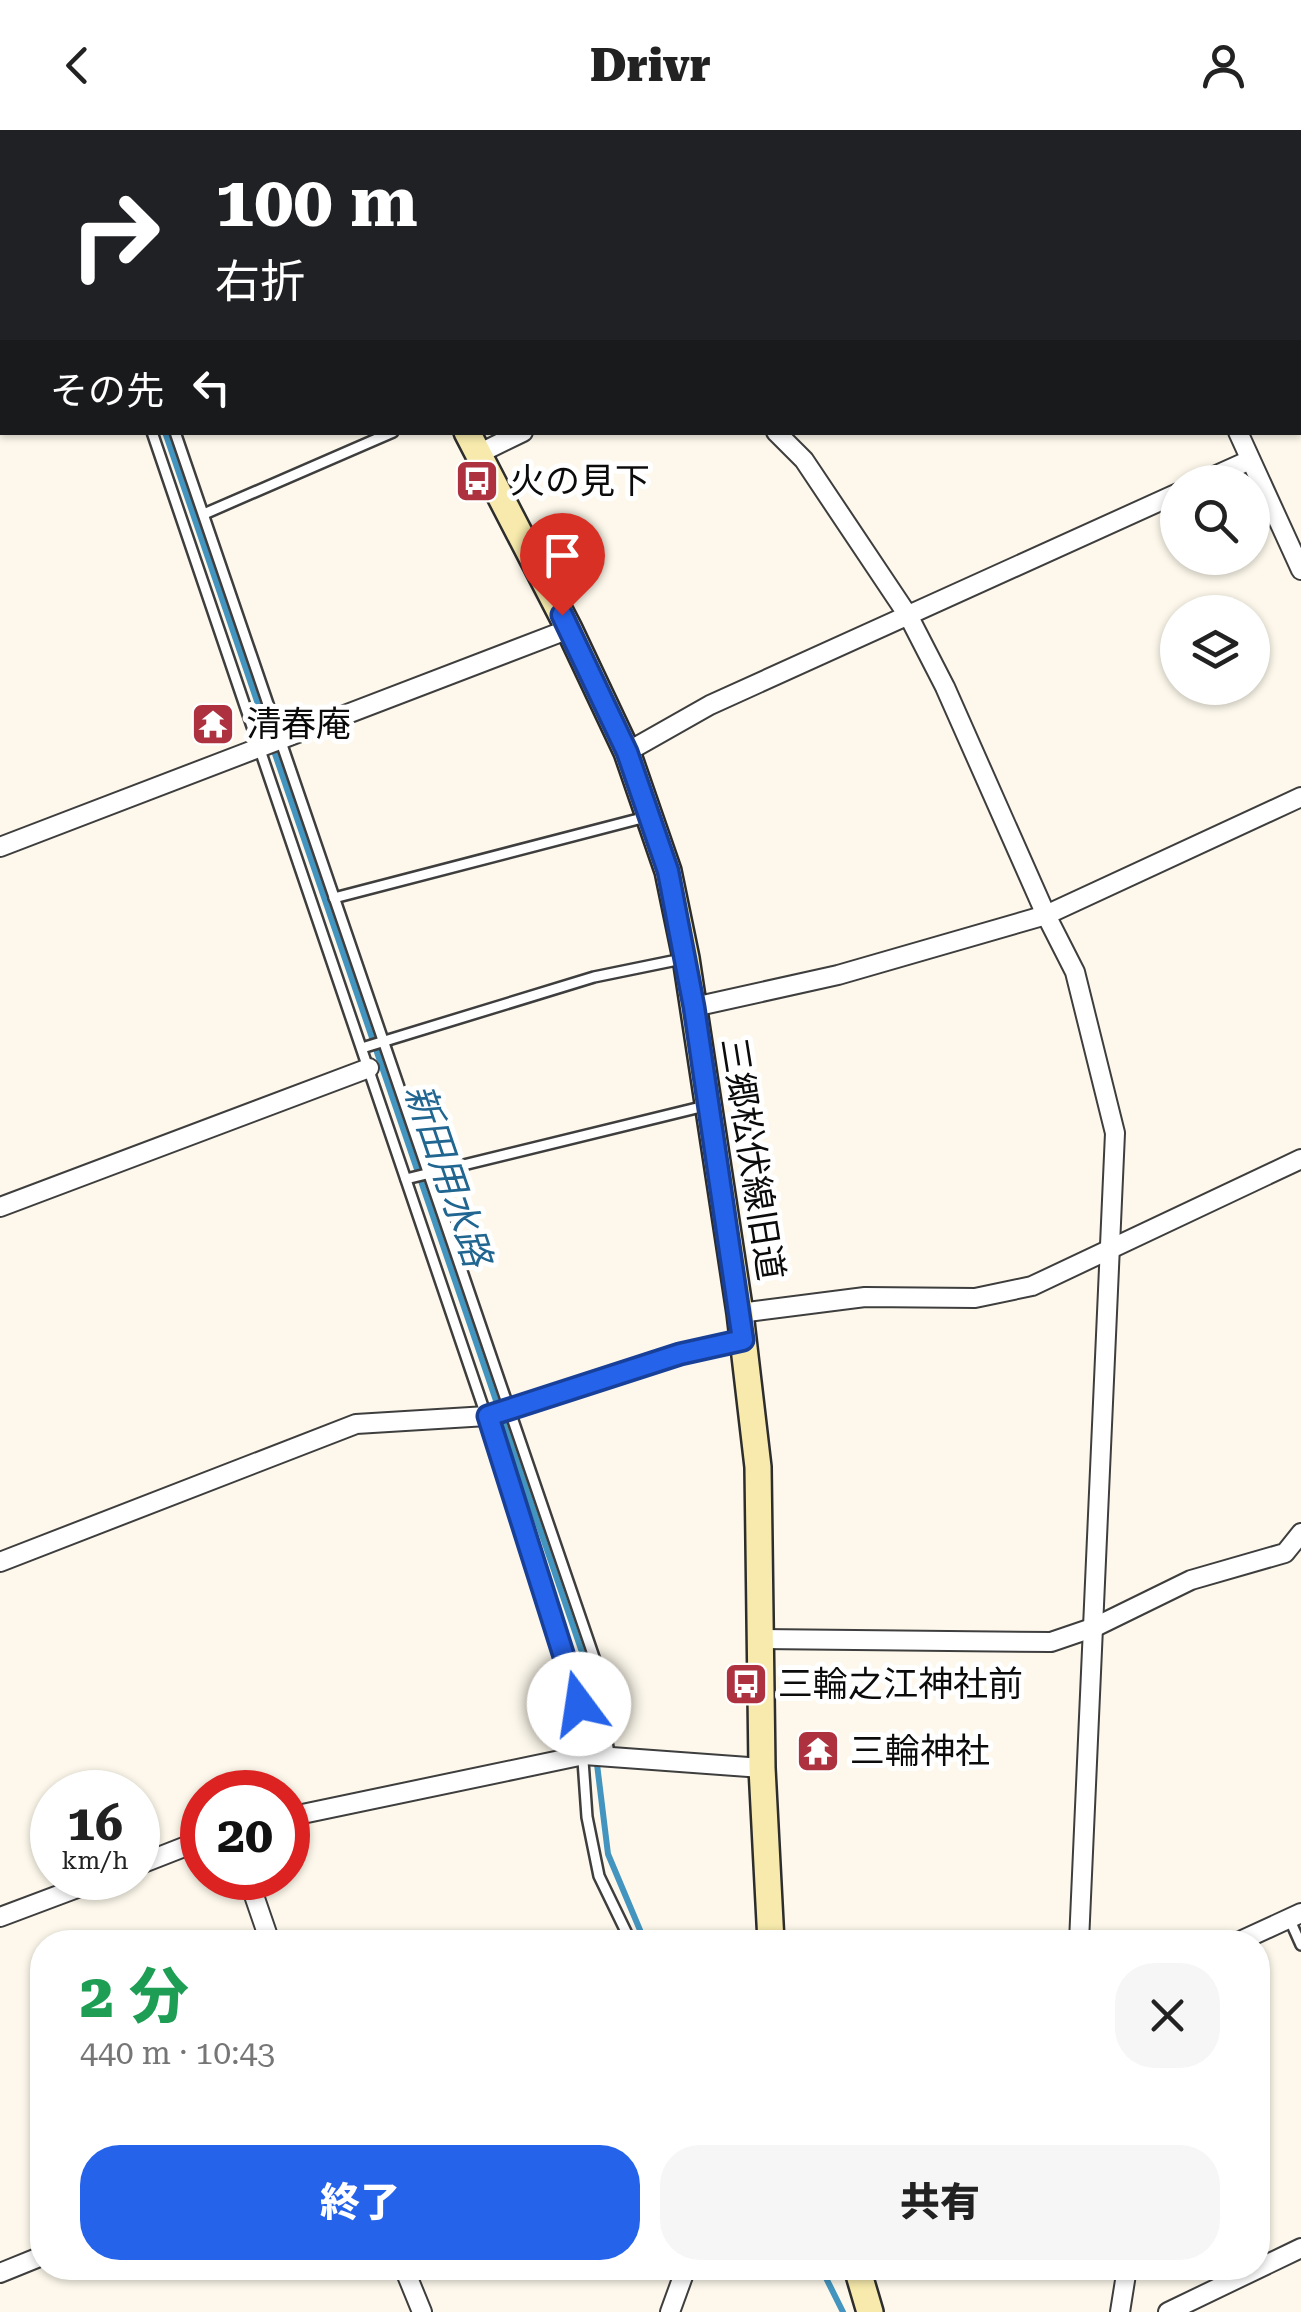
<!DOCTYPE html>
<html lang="ja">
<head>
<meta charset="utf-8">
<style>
  body { margin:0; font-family:"Roboto Serif","Noto Sans JP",serif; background:#f6f6f6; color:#222; height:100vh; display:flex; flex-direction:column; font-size:38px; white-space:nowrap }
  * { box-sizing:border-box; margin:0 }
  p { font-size:32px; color:#767676 }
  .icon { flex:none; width:55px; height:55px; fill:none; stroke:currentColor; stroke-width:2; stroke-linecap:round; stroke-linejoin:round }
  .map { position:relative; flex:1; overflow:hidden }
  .panel { position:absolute; left:30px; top:1800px; width:1240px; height:350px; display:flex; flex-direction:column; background:#fff; border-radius:40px; box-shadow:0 2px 8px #0004 }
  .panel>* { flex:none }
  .top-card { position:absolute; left:0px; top:0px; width:1302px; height:305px; box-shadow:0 2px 8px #0004; background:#202124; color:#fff; overflow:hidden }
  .controls { position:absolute; left:1160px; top:335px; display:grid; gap:20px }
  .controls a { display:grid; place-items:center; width:110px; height:110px; border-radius:50%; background:#fff; box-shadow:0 2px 8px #0004; font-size:50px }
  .speed { position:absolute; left:30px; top:1640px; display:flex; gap:20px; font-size:50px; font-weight:700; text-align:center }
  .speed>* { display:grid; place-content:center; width:130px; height:130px; border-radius:50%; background:#fff; box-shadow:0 2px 8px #0004; line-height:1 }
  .speed small { font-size:25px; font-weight:400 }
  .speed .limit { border:15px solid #d22; background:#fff; color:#111 }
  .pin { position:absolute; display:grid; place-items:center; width:85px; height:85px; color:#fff; margin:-102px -42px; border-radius:50% 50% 50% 0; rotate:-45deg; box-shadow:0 0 10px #0007 }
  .pin .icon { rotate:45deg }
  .me { position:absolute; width:110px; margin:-55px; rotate:346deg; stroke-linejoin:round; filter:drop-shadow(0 0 8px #0008) }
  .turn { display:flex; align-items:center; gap:35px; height:210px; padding:0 50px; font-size:45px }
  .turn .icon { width:130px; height:130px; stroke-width:2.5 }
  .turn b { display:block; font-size:70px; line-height:85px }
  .then { display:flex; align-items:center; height:95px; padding:0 50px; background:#0003; gap:20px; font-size:38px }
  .round { display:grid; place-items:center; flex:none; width:105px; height:105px; border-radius:40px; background:#f6f6f6 }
  .headline { display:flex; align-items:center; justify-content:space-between; height:170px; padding:0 50px }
  h1 { font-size:60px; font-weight:800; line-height:75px; color:#1e9e55 }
  .button { display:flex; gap:20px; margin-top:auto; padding:20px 50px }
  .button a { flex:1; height:115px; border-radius:40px; background:#2563eb; color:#fff; font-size:40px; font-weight:800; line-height:115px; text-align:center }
  .button a+a { background:#f6f6f6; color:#222 }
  header { display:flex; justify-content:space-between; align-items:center; height:130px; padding:0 50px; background:#fff; font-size:45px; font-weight:800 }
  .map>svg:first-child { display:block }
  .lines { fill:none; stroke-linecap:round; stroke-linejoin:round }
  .stream { stroke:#4395bf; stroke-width:6 }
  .lane-casing { stroke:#3e3e3e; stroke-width:14 }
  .street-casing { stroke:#3e3e3e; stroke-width:22 }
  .secondary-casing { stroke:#2d2d2d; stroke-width:30 }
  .lane { stroke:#fff; stroke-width:9 }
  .street { stroke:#fff; stroke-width:18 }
  .secondary { stroke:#f7eaac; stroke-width:25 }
  .route-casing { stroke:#184099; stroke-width:25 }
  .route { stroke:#2563eb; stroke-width:18 }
  .labels { text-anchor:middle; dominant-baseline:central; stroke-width:10; stroke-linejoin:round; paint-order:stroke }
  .poi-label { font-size:35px; fill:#0b0b0b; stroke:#fff; text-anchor:start }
  .street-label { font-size:35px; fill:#0b0b0b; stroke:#fff }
  .water-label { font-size:38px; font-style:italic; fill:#216690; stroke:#fff }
</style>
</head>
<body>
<header><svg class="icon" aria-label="back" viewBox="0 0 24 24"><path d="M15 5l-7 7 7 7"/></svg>Drivr<svg class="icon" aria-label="person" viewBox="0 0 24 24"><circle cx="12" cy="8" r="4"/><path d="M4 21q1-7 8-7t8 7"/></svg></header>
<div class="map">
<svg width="1301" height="2182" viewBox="0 0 1301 2182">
  <rect width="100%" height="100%" fill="#fdf8eb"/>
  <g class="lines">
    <!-- stream -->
    <g class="stream">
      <path d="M62,0L63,2"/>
      <path d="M165,302L584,1528L608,1724L645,1812"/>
      <path d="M821,2138L843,2182"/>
    </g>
    <!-- lane casing -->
    <g class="lane-casing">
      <g id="lane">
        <path d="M47,0L48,2"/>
        <path d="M72,0L73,2"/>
        <path d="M152,302L564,1515L579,1574L587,1687L599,1746L631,1812"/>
        <path d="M175,302L596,1533L609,1625"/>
        <path d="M204,384L393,302"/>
        <path d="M334,768L646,687"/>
        <path d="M362,918L594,847L682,829"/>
        <path d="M406,1049L705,976"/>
        <path d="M1289,1788L1301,1815"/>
      </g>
    </g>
    <!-- street casing -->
    <g class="street-casing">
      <g id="street">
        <path d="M523,0L525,2"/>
        <path d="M1099,0L1100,2"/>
        <path d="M7,2L13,0"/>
        <path d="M1165,2L1170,0"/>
        <path d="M776,302L804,330L909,487L945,557L1046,785L1075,842L1115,1003L1079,1812"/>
        <path d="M1238,302L1301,440"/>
        <path d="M478,324L523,302"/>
        <path d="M1201,352L1250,330"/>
        <path d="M627,622L710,575L1178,363"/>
        <path d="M0,717L569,499"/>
        <path d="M694,877L838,845L1046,785L1301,667"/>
        <path d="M0,1077L369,938"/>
        <path d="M740,1183L865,1167L975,1168L1032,1156L1301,1029"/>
        <path d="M0,1432L356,1294L487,1286L680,1224L743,1210"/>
        <path d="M758,1509L1051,1512L1095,1497L1191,1450L1285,1423L1301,1403"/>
        <path d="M288,1687L584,1625L762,1638"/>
        <path d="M138,1735L202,1710"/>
        <path d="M248,1748L270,1812"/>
        <path d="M0,1787L104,1748"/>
        <path d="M1238,1812L1301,1783"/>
        <path d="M404,2138L422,2182"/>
        <path d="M0,2143L42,2126"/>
        <path d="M670,2182L686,2138"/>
        <path d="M1120,2182L1127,2138"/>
        <path d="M1168,2182L1301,2118"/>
      </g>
    </g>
    <!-- secondary casing -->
    <g class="secondary-casing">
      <g id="secondary">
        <path d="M294,0L296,2"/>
        <path d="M467,302L569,499L627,622L668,741L686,828L740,1183L758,1337L762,1638L771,1812"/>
        <path d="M857,2138L870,2182"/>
      </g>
    </g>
    <!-- lane -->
    <use href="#lane" class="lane"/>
    <!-- street -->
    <use href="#street" class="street"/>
    <!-- secondary -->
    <use href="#secondary" class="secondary"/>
  </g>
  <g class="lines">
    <!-- route casing -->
    <g class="route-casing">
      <path id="route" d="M562,485L627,622L668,741L694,877L743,1210L680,1224L488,1286L579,1574"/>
    </g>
    <!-- route -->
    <use href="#route" class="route"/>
  </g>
  <!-- icons -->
  <defs>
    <g id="bus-square" transform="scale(2.25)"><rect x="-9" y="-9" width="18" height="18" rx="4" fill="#ad313f" stroke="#fff"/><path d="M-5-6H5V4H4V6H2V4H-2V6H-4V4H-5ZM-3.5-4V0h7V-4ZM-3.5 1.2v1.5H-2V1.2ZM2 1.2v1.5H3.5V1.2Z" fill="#fff"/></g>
    <g id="temple-square" transform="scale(2.25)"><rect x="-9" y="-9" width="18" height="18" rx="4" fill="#ad313f" stroke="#fff"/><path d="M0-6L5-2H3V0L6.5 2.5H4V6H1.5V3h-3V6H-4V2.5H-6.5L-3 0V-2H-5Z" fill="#fff"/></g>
  </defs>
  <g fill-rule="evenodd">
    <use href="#bus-square" x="477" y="351"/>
    <use href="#temple-square" x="213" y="594"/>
    <use href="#bus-square" x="746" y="1554"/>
    <use href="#temple-square" x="818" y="1621"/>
  </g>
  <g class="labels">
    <!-- poi labels -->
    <g class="poi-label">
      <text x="510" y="351">火の見下</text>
      <text x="246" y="594">清春庵</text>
      <text x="778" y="1554">三輪之江神社前</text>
      <text x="850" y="1621">三輪神社</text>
    </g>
    <!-- street labels -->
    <g class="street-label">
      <text transform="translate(752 1029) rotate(81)">三郷松伏線旧道</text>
    </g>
    <!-- water labels -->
    <g class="water-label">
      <text transform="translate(448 1045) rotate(71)">新田用水路</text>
    </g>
  </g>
</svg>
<div class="controls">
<a><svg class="icon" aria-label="search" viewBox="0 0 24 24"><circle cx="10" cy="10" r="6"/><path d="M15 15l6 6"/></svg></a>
<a><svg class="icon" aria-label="layers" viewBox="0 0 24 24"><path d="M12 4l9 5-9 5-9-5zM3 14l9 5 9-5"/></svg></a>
</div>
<div class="speed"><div>16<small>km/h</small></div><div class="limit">20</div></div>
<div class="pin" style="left:562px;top:485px;background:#d93025"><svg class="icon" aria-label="arrive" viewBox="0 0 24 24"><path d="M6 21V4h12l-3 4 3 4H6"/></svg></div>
<svg class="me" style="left:579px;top:1574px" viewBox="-20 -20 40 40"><circle r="19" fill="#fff"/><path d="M0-13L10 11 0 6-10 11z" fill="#2563eb"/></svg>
<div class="top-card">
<div class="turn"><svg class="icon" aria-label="right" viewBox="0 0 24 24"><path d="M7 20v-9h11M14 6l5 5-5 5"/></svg><div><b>100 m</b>右折</div></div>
<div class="then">その先<svg class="icon" aria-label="left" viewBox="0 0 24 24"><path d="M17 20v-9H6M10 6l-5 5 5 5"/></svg></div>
</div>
<section class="panel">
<div class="headline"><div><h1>2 分</h1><p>440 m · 10:43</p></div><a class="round"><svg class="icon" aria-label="close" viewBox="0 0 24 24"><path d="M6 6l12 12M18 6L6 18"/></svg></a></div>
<div class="button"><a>終了</a><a>共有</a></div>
</section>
</div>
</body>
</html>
